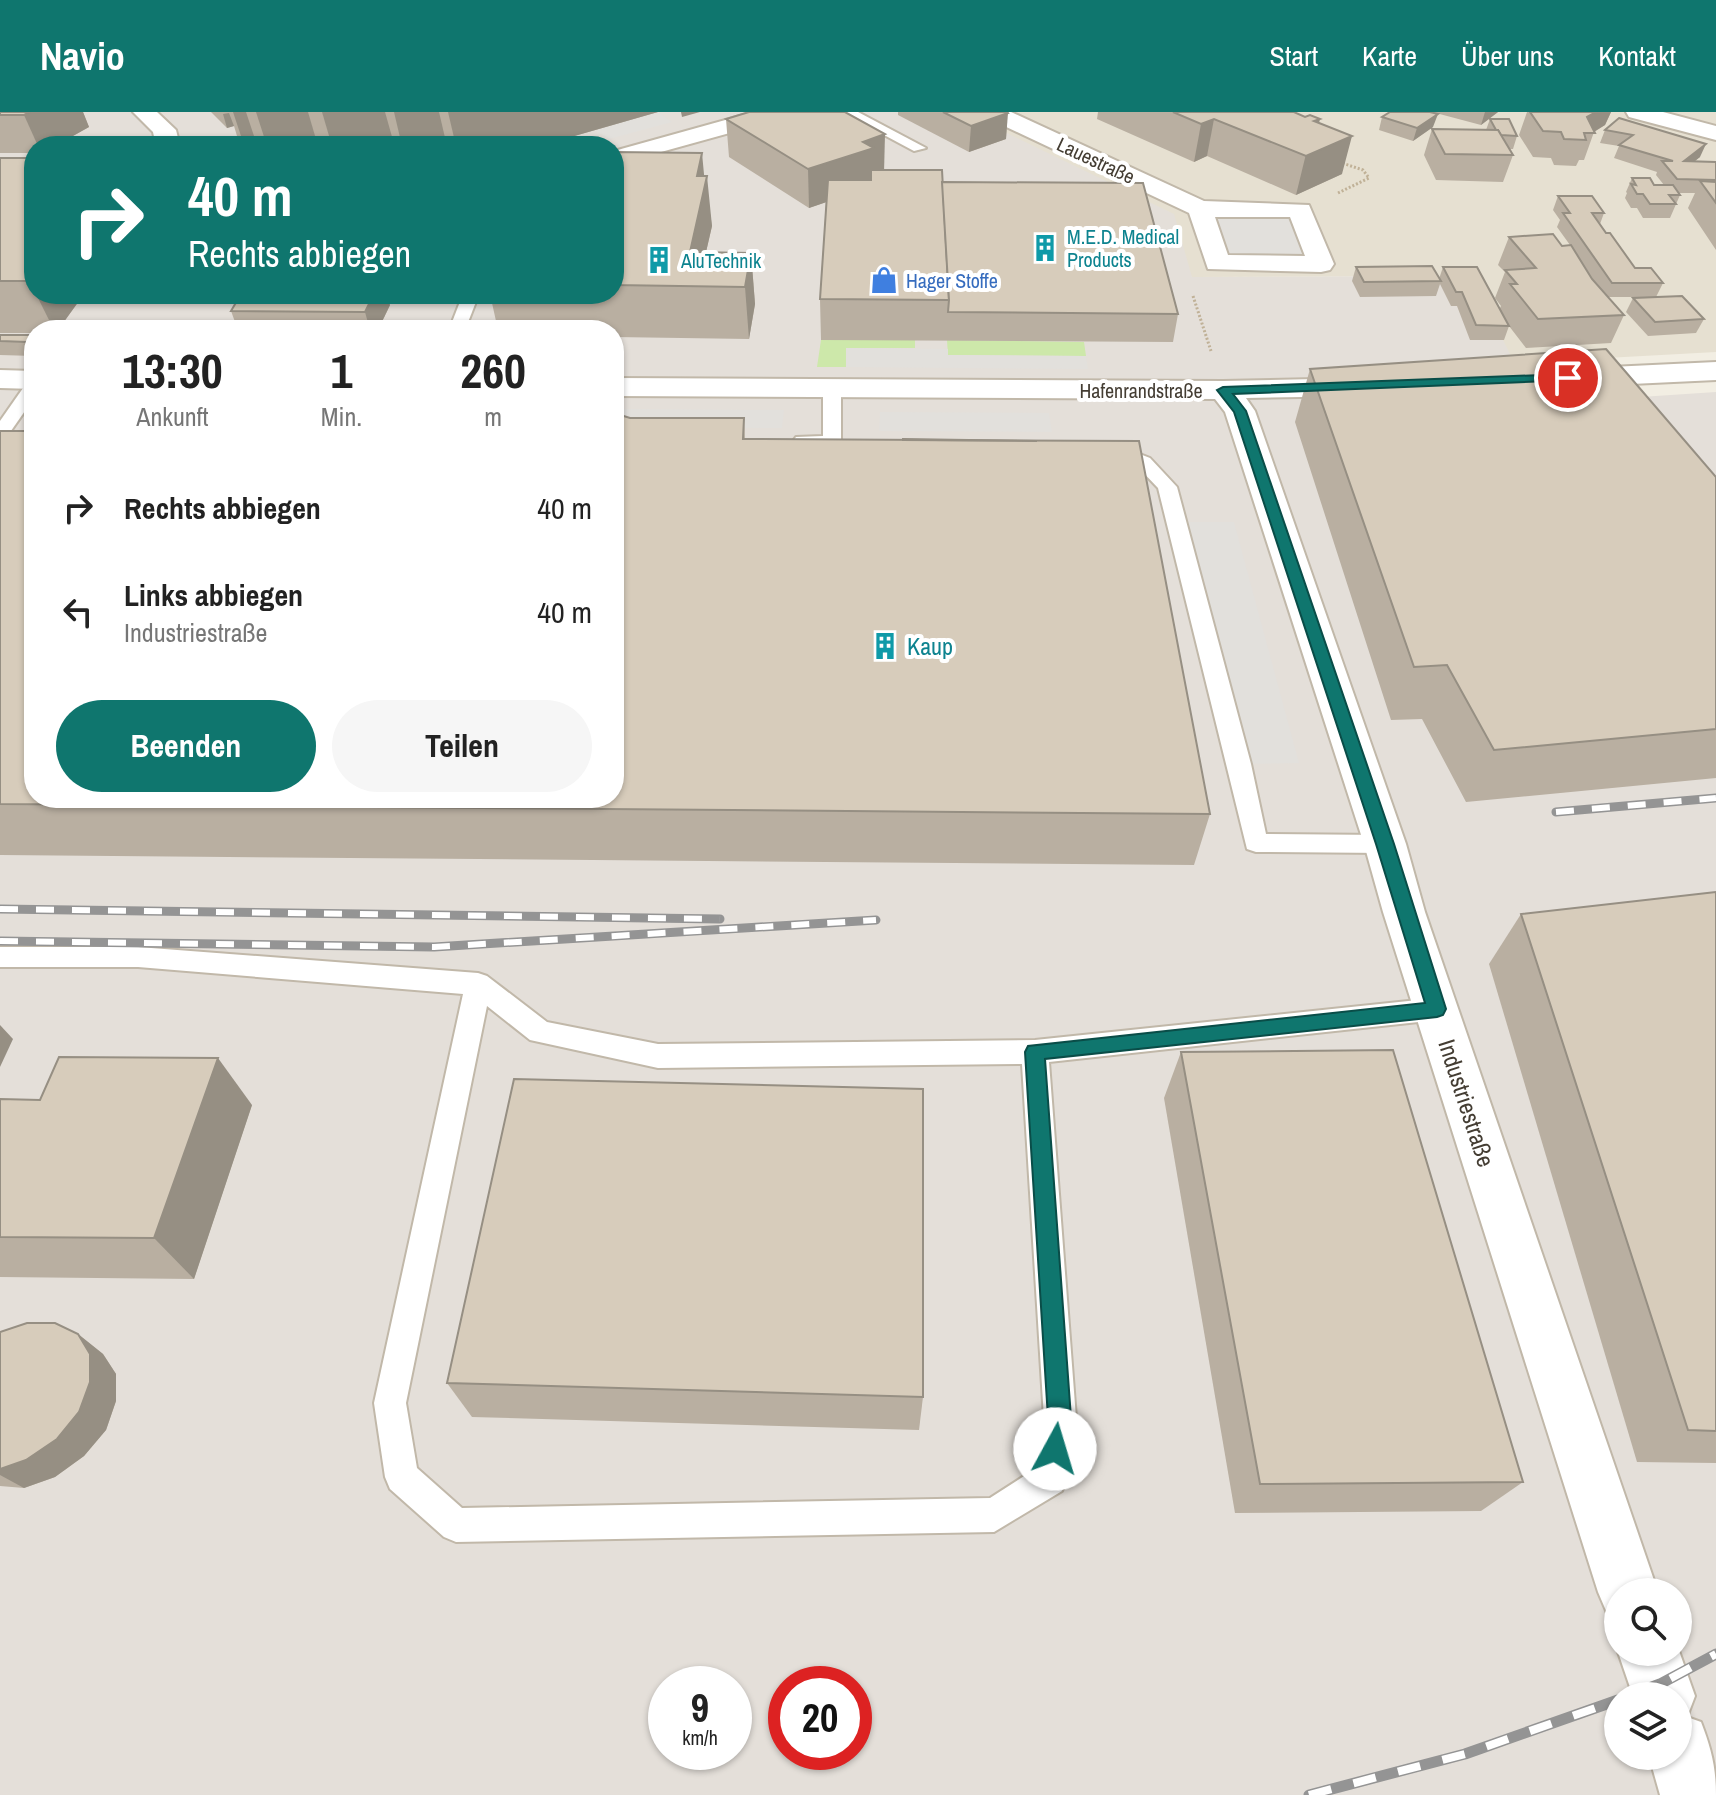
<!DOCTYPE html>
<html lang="de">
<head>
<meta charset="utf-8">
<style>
  body { margin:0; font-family:"Archivo Narrow",sans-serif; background:#f6f6f6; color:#222; height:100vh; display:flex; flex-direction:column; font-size:30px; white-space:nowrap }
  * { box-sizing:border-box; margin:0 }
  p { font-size:26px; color:#767676 }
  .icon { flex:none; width:44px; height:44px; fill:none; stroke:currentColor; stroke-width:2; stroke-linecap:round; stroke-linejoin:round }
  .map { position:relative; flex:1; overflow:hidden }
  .side { position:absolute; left:24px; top:208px; width:600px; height:488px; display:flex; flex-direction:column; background:#fff; border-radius:32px; box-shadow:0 2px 6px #0004 }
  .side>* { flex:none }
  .hud { position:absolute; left:24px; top:24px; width:600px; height:168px; border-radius:32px; box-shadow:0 2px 6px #0004; background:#0f766e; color:#fff; overflow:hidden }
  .controls { position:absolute; left:1604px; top:1466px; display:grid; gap:16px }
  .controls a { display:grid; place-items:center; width:88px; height:88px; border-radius:50%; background:#fff; box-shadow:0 2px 6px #0004; font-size:40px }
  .speed { position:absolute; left:648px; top:1554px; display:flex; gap:16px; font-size:40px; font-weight:700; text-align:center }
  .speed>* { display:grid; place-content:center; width:104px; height:104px; border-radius:50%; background:#fff; box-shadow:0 2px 6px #0004; line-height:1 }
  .speed small { font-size:20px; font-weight:400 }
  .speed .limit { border:12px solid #d22; background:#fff; color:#111 }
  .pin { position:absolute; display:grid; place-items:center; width:68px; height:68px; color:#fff; margin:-34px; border:4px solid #fff; border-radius:50%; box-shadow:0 2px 8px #0007 }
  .me { position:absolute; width:88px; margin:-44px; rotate:6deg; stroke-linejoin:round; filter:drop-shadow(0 0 6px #0008) }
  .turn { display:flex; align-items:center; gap:28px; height:168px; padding:0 32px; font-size:36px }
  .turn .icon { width:104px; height:104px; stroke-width:2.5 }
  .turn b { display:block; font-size:56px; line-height:68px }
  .eta { display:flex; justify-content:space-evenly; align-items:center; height:136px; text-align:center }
  .eta b { font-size:48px; font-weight:700; line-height:56px }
  .button { display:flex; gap:16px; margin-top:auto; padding:16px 32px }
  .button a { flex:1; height:92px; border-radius:48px; background:#0f766e; color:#fff; font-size:32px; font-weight:700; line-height:92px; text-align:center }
  .button a+a { background:#f6f6f6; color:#222 }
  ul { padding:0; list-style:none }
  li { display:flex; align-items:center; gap:24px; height:104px; padding:0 32px }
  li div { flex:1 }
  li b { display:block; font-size:30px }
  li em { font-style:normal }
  header { display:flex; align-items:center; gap:48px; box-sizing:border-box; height:112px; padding:0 40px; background:#0f766e; color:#fff }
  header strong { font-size:38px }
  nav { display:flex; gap:44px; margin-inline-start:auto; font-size:28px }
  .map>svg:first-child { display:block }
  .residential { fill:#e6e0d1 }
  .industrial { fill:#e4dfd9; fill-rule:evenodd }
  .green { fill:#cde8aa }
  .parking { fill:#e2e0dc }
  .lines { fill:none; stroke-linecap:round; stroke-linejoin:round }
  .lane-casing { stroke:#c1b8a9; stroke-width:4 }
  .street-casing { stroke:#c1b8a9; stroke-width:4 }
  .path { stroke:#c0b197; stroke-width:3; stroke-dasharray:2 2; stroke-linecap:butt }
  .lane { fill:#fff; fill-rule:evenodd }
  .street { fill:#fff; fill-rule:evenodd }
  .rail-far1-casing { stroke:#949494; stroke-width:9 }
  .rail-casing { stroke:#949494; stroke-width:11 }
  .rail-far1 { stroke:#fff; stroke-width:6; stroke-dasharray:18; stroke-linecap:butt }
  .rail { stroke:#fff; stroke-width:8; stroke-dasharray:23; stroke-linecap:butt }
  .wall { fill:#b9afa1 }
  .shaded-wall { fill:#968f83 }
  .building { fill:#d7ccbb; stroke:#968f83; stroke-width:2 }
  .route { fill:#0f766e; stroke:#0a4d48; stroke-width:2 }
  .labels { text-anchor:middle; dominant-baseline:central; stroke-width:8; stroke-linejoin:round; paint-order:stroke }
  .far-street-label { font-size:20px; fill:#443d33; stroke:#fff }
  .far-culture-label { font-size:20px; fill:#0d838f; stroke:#fff; text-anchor:start }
  .far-shop-label { font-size:20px; fill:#366cbe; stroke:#fff; text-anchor:start }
  .culture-label { font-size:24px; fill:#0d838f; stroke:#fff; text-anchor:start }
  .street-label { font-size:24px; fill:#443d33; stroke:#fff }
</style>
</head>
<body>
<header>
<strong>Navio</strong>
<nav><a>Start</a><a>Karte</a><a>Über uns</a><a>Kontakt</a></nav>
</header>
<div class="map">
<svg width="1716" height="1683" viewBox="0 0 1716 1683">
  <rect width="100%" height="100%" fill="#f2eee3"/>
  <!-- residential -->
  <path class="residential" d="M963,0H1716V240L1513,251L1470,164L1192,165Z"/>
  <!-- industrial -->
  <path class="industrial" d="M0,0H963L1174,102L1192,165L1471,164L1535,292L1716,280V1683H0ZM34,34H614V182H34ZM34,218H614V686H34ZM1618,1480H1678V1540H1618ZM666,1572H734V1640H666ZM786,1572H854V1640H786ZM1618,1584H1678V1644H1618Z"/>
  <!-- green -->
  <g class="green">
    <path d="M821,228H915V236H847L846,255H817Z"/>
    <path d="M947,228L1084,230L1086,244L948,243Z"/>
  </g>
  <!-- parking -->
  <g class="parking">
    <path d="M658,0L672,10L609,27L595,18Z"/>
    <path d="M1200,97L1300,98L1321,152L1217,151Z"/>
    <path d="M846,236L948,237V243L1086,244L1088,257L846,255Z"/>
    <path d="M614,297L784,298L782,316L614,315Z"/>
    <path d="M880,300L1049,301L1052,320L879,319Z"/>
    <path d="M1176,410H1234L1299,651L1239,652Z"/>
  </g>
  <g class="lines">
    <!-- lane casing -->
    <g class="lane-casing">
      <g id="lane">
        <path d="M841,0H858L926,36L914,39Z"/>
        <path d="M463,182H479L465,218H449Z"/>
        <path d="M34,268V286L6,326L0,327V309L28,269Z"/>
        <path d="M832,273L841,278V330L832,336L796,333L793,329L796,325L823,324V278Z"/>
        <path d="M1112,331L1150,346L1177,375L1251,652L1266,722L1385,723L1394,726L1397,732L1394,738L1385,741L1256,740L1247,737L1158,376L1137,354L1105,341L1103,337L1105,333Z"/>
        <path d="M0,835H138L478,861L487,864L547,910L658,932L1035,928L1437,886L1446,889L1450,897L1446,905L1437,908L1049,950L1076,1306L1067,1367L1062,1379L994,1420L456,1430L444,1425L390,1377L385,1365L374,1291L463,882L138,855H0ZM487,894L530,928L658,956L1022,952L1044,1306L1035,1357L990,1386L462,1396L417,1356L406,1291Z"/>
      </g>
    </g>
    <!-- street casing -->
    <g class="street-casing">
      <g id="street">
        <path d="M133,0H157L176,18L180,34H156L153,20Z"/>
        <path d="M754,0H790L787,5L614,53V39Z"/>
        <path d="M982,0H1011L1204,89L1309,93L1334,152L1330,158L1321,160L1208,157L1189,101L985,5ZM1215,105H1290L1305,144L1228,143Z"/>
        <path d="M1626,0H1663L1716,14V28L1629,5Z"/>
        <path d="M1716,250V268L1568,275L1558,272L1553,266L1558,260L1568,257Z"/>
        <path d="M0,258L34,259V277L0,276Z"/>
        <path d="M614,266L1223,269L1364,266L1374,269L1379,275L1374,281L1364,284L1246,286L1255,299L1406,732L1425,800L1658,1480H1618V1506L1607,1501L1598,1480L1383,800L1364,732L1225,300L1215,287L614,284Z"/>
        <path d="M1678,1536L1695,1584L1687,1605L1701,1610C1711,1636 1716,1655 1716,1683H1660L1649,1644H1678V1584H1633L1618,1540H1678Z"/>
      </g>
    </g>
    <!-- path -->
    <g class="path">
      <path d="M1338,81L1369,66L1363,58L1339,50"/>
      <path d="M1193,184L1211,239"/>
    </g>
    <!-- lane -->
    <use href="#lane" class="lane"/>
    <!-- street -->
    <use href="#street" class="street"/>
    <!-- rail-far1 casing -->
    <g class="rail-far1-casing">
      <g id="rail-far1">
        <path d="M1556,700L1716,686"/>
        <path d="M0,797L720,807"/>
        <path d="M0,829L434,835L876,808"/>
      </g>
    </g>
    <!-- rail casing -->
    <g class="rail-casing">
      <g id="rail">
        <path d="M1628,1584L1660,1572L1716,1542"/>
        <path d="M1309,1683L1465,1642L1618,1588"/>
      </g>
    </g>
    <!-- rail-far1 -->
    <use href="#rail-far1" class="rail-far1"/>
    <!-- rail -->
    <use href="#rail" class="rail"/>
  </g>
  <!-- wall -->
  <g class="wall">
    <path d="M0,0H83L89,15L55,34H34V41H0Z"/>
    <path d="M211,0H658L557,29L523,34H447L446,30L430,34H396L394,32L387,34H259L256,30L244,33L237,24L234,14L227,16Z"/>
    <path d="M898,0H1007L1006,27L969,40L898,3Z"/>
    <path d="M1098,0H1294L1319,11L1342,62L1296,83L1207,44L1194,50L1097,7Z"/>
    <path d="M1432,0H1498L1481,13Z"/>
    <path d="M1527,0H1611L1605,13L1594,20L1584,48H1579L1576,54L1554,53L1551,46L1533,45L1519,23Z"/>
    <path d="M1382,5L1433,15L1413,29L1379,18Z"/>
    <path d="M1619,6L1700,45L1694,49L1716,50V138L1688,96L1695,81H1679L1680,83L1670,106H1643L1637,96H1631L1625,86L1627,81L1626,80L1632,66L1654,73H1664L1656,63L1657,60L1614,46L1619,34L1600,31L1605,18Z"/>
    <path d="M726,7L884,58L942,70L1178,202L1173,230L821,228L820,187L826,90L809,96L729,45Z"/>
    <path d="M1490,7L1517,24L1513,37H1509L1513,43L1503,70L1436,68L1424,43L1432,17L1486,18Z"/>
    <path d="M614,40L704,64L712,114L706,140L751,141L755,192L749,227L614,225V218H498L490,182H614Z"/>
    <path d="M0,46H34V182H84L58,218H34V221H0Z"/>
    <path d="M1558,84L1604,101L1600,112L1635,156L1663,171L1656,185H1608L1624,203L1611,231L1526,236L1509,214L1504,228H1470L1457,194H1451L1440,172L1436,184L1360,185L1352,169L1356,155L1439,167L1443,155L1500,196L1501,194L1495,186L1505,160L1498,153L1509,125L1562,134L1570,133L1557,115L1560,108L1553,98Z"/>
    <path d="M1633,186L1704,207L1696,221L1648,224L1626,200Z"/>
    <path d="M390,193L378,218H238L231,199Z"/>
    <path d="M0,223L34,227V244L0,243Z"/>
    <path d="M1310,257L1716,365V666L1466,690L1422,607L1391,608L1295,310Z"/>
    <path d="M630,306H744L745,327L1210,702L1194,753L0,743V319L34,686Z"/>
    <path d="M1716,780V1351L1637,1350L1489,852L1521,802Z"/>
    <path d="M1181,940L1523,1370L1481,1399L1235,1401L1164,986Z"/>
    <path d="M0,987L252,993L194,1167L0,1165Z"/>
    <path d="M0,1220L78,1222L103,1242L116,1262V1289L106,1318L84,1344L55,1365L24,1376L0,1374Z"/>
    <path d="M447,1271L923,1285L919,1318L472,1305Z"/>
  </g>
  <!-- shaded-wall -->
  <g class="shaded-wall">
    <path d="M30,0H83L89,15L55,34H38L24,3Z"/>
    <path d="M233,0H246L256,30L244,33Z"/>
    <path d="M256,0H308L318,34H267Z"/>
    <path d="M322,0H385L394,32L387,34H332Z"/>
    <path d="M394,0H439L446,30L430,34H402Z"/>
    <path d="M448,0H658L557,29L523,34H456Z"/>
    <path d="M681,0H700L682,5Z"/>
    <path d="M1485,0H1498L1481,13Z"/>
    <path d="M1596,0H1611L1605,13L1592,21L1587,5Z"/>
    <path d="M229,1L234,14L227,16L223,2Z"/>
    <path d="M1008,1L1006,27L969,40L971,14Z"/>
    <path d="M1438,2L1433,15L1413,29L1417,16Z"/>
    <path d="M1214,7L1207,44L1194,50L1201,12Z"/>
    <path d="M1320,7L1311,42L1352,24L1342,62L1296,83L1314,9Z"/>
    <path d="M885,22L884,61L874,74L809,96L808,57L863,30Z"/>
    <path d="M1706,32L1700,45L1678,63L1684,49Z"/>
    <path d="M702,41L705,73L707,64L712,114L698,175L690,140L697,64Z"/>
    <path d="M751,141L755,192L749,227L745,175Z"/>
    <path d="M34,164V177L30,169Z"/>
    <path d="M36,182H84L58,218H54Z"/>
    <path d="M374,182H387L390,193L378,218H370L365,200Z"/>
    <path d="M32,223L34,227V244L27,230Z"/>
    <path d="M0,913L13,927L0,955Z"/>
    <path d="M218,946L252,993L194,1167L154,1126Z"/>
    <path d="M78,1222L103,1242L116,1262V1289L106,1318L84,1344L55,1365L24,1376L0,1363V1357Z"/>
  </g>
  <!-- building -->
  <g class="building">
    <path d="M0,0H30L24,3H0Z"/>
    <path d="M749,0H845L885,22L863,30L874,36L808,57L726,7Z"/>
    <path d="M943,0H1007L1008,1L971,14Z"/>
    <path d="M1173,0H1294L1305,5L1310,3L1320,7L1314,9L1352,24L1306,44L1214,7L1201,12Z"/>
    <path d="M1390,0H1430L1438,2L1417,16L1382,5Z"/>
    <path d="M1530,0H1596L1587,5L1595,21H1584L1586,28L1564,27L1561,20L1543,19Z"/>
    <path d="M1619,6L1706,32L1684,49L1716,50V68L1677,67L1662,49H1673L1619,33L1633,23L1605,18Z"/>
    <path d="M1490,7H1509L1517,24L1501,23L1498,18H1496Z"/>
    <path d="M1432,17L1498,18L1513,43L1445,42Z"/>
    <path d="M614,40L702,41L697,64H707L690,140L751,141L745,175L614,173Z"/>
    <path d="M0,46H34V164L30,169H0Z"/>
    <path d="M871,58H942L949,188L820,187L828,68H871Z"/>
    <path d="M1632,66H1650L1654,73H1673L1680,83H1669L1676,92H1650L1643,82H1637L1631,72L1636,73Z"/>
    <path d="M1700,69L1716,70V91Z"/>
    <path d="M942,70L1143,71L1178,202L948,200L949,188Z"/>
    <path d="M1558,84H1592L1604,101H1592L1606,121H1610L1635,156H1651L1663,171H1612L1563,101H1570Z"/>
    <path d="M1553,122L1562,134L1571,133L1592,167L1624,203L1538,207L1510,172H1517L1505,158L1536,156L1509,125Z"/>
    <path d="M1432,154L1441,169L1364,170L1356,155Z"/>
    <path d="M1443,155H1477L1509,214L1476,213L1462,180H1456Z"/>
    <path d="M241,182H374L365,200L231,199Z"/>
    <path d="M1682,184L1704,207L1655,210L1633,186Z"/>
    <path d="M0,223H32L27,230L0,229Z"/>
    <path d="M1606,237L1716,365V617L1494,638L1447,553L1414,555L1310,257Z"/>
    <path d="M614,301L630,306H744L743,327L1139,329L1210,702L0,692V319H34V686H614Z"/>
    <path d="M903,327L1037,329L903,328Z"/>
    <path d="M1716,780V1319L1688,1318L1521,802Z"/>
    <path d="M1393,938L1523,1370L1260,1372L1181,940Z"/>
    <path d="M59,945L218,946L154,1126L0,1125V987L40,988Z"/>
    <path d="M514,967L923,977V1285L447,1271Z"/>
    <path d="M27,1211H55L78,1222L90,1242V1270L79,1300L57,1327L26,1348L0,1357V1220Z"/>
  </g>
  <!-- route -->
  <path class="route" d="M1568,262L1573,263V268L1233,282L1246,299L1394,732L1446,897L1443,903L1437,905L1045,947L1071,1306L1063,1345L1055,1348L1047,1345L1043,1337L1048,1306L1025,940L1028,934L1425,891L1376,732L1234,300L1217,278L1223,275Z"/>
  <!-- icons -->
  <defs>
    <g id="building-bare" transform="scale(2.16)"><path d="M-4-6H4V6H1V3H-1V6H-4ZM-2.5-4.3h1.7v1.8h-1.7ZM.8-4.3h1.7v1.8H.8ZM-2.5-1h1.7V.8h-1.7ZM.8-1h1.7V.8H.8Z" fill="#0f9aa8" stroke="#fff" stroke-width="2.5" paint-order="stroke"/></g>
    <g id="shop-bare" transform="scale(2.16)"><path d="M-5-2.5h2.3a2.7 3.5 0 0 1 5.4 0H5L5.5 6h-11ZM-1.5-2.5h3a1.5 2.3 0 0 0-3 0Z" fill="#3f7fe0" stroke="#fff" stroke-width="2.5" paint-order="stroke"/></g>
  </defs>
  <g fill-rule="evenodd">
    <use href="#building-bare" x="1045" y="136"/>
    <use href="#building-bare" x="659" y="148"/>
    <use href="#shop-bare" x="884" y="168"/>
    <use href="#building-bare" x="885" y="534"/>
  </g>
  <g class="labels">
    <!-- far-street labels -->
    <g class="far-street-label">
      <text transform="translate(1096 48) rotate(25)">Lauestraße</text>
      <text x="1141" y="278">Hafenrandstraße</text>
    </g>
    <!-- far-culture labels -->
    <g class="far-culture-label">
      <text x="1067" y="124">M.E.D. Medical<tspan x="1067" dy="23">Products</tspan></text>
      <text x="681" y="148">AluTechnik</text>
    </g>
    <!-- far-shop labels -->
    <g class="far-shop-label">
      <text x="906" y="168">Hager Stoffe</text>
    </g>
    <!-- culture labels -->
    <g class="culture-label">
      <text x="907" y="534">Kaup</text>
    </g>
    <!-- street labels -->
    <g class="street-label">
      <text transform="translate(1467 991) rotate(72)">Industriestraße</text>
    </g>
  </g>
</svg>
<div class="controls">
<a><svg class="icon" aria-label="search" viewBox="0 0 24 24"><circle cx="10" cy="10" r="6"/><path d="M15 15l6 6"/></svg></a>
<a><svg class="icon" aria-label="layers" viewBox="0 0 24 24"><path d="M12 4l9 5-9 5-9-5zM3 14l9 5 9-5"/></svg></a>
</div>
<div class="speed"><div>9<small>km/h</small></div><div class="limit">20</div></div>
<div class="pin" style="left:1568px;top:266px;background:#d93025"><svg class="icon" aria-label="arrive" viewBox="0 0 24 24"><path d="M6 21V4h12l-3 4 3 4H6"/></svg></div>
<svg class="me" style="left:1055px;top:1337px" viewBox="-20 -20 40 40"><circle r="19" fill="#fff"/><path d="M0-13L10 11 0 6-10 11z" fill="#0f766e"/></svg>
<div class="hud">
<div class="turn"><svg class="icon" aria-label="right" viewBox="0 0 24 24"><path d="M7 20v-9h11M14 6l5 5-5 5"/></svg><div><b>40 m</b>Rechts abbiegen</div></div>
</div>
<section class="side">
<div class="eta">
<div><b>13:30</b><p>Ankunft</p></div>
<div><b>1</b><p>Min.</p></div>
<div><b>260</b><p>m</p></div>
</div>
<ul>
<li><svg class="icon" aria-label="right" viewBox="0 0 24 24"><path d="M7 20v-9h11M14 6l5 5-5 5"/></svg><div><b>Rechts abbiegen</b></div><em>40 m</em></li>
<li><svg class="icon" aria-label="left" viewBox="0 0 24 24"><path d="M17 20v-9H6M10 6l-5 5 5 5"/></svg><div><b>Links abbiegen</b><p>Industriestraße</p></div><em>40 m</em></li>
</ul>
<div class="button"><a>Beenden</a><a>Teilen</a></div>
</section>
</div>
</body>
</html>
